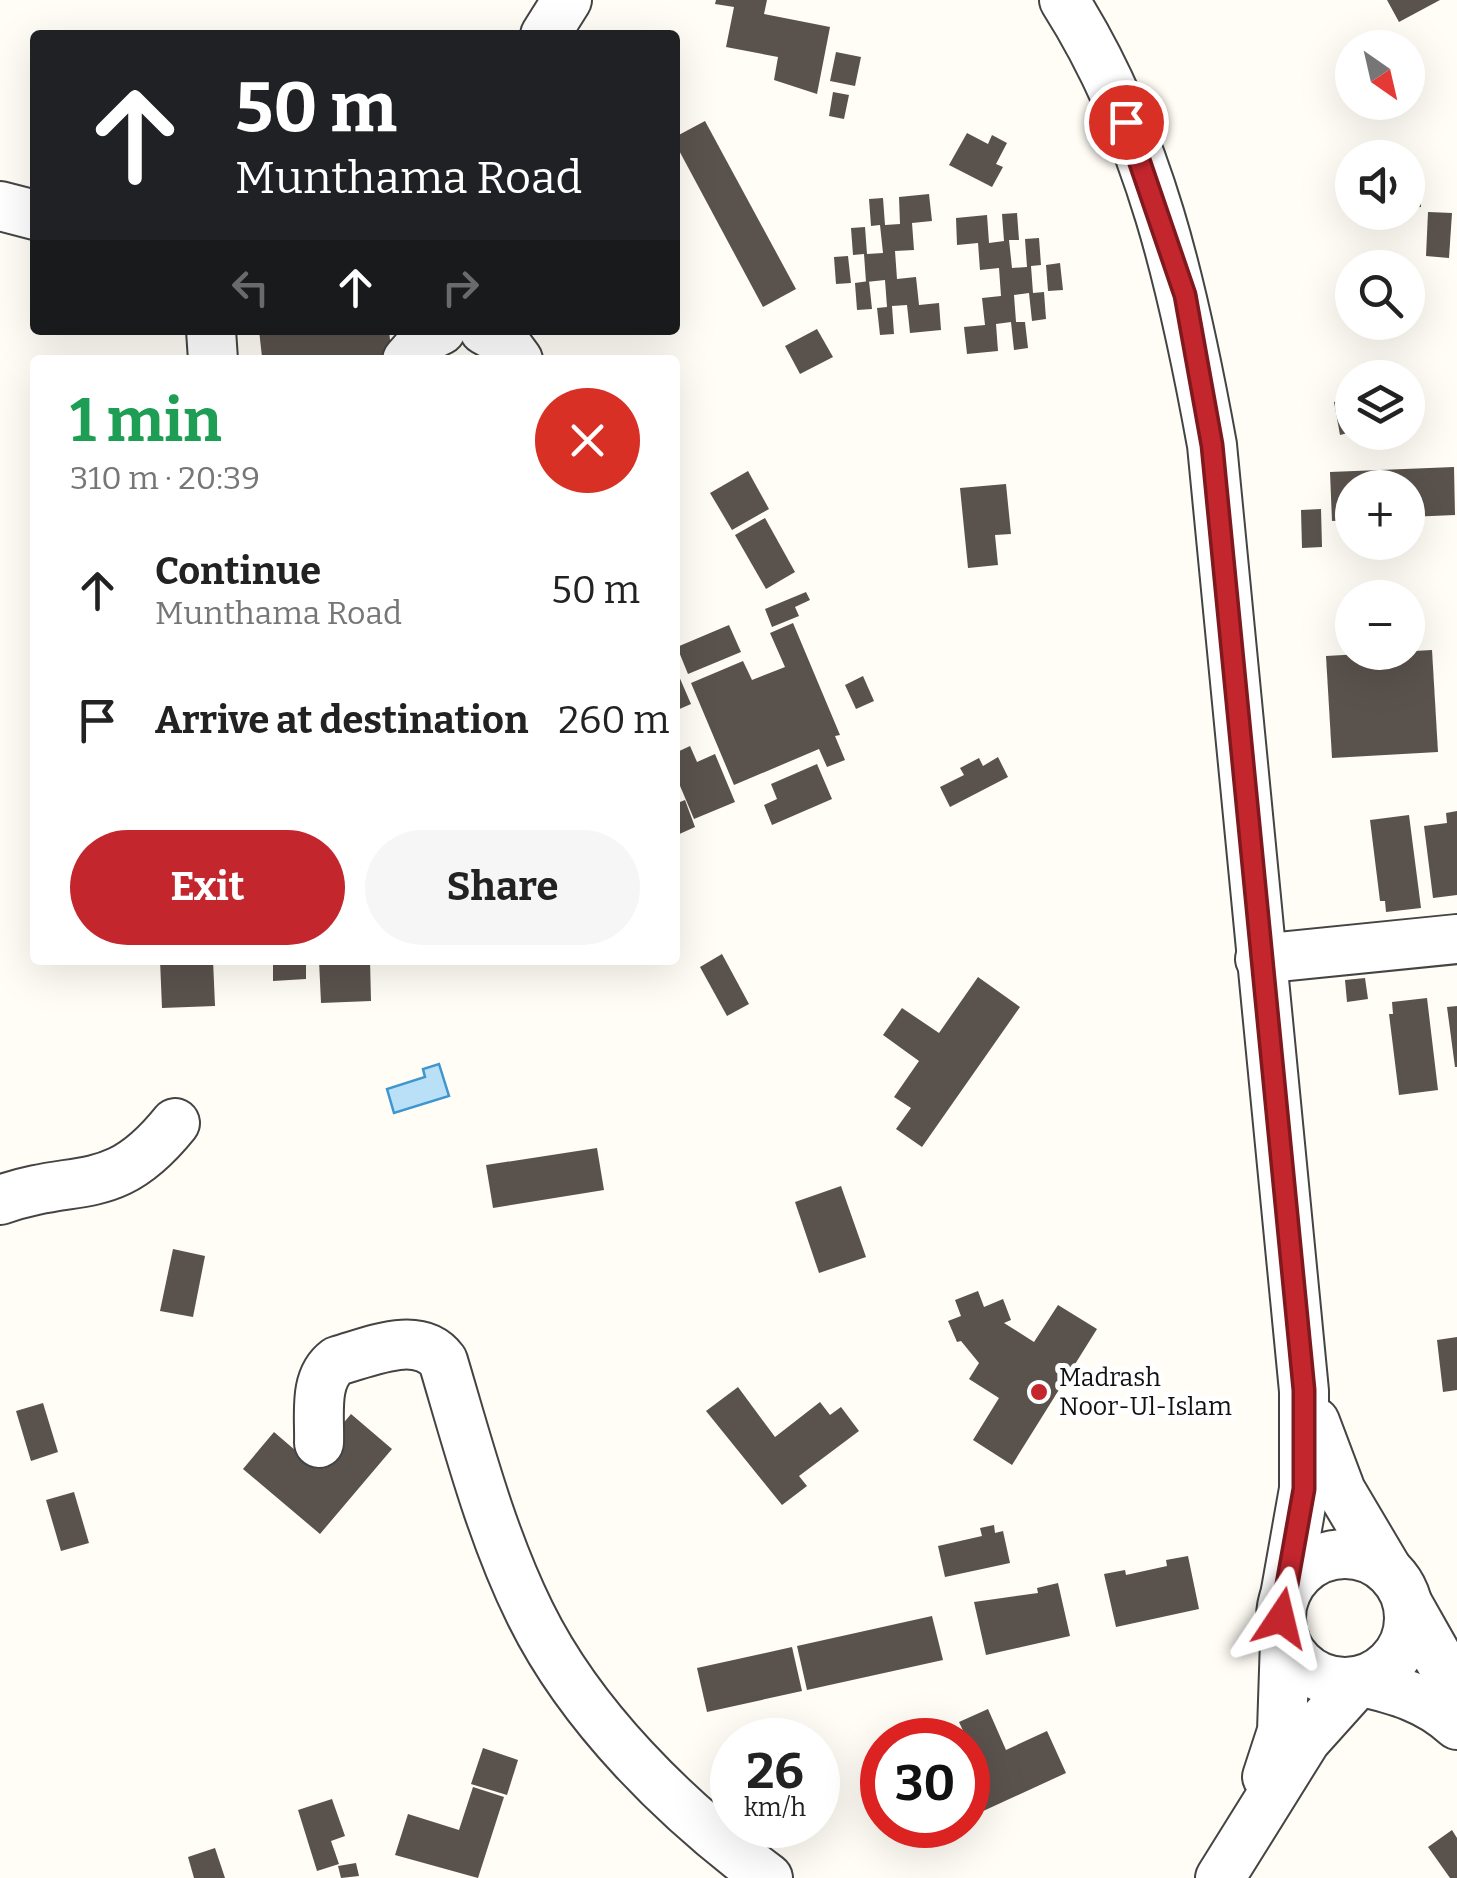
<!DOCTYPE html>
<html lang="en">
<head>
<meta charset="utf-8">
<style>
  body { margin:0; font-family:Bitter,serif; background:#f6f6f6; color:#222; height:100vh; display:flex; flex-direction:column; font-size:38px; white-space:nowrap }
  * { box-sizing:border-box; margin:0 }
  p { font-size:32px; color:#767676 }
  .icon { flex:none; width:55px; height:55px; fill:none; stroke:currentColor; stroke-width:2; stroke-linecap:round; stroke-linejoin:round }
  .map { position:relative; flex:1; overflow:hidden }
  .drawer { position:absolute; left:30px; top:355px; width:650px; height:610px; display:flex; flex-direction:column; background:#fff; border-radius:10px; box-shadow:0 10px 40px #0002 }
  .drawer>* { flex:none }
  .guide { position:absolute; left:30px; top:30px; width:650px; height:305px; border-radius:10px; box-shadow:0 10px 40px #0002; background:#202124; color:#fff; overflow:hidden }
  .needle { width:65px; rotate:146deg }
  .tools { position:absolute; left:1335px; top:30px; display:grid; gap:20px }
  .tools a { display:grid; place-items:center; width:90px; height:90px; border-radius:50%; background:#fff; box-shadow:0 10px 40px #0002; font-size:50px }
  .speed { position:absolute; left:710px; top:1718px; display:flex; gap:20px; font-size:50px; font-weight:700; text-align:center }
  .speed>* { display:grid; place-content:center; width:130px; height:130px; border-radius:50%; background:#fff; box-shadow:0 10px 40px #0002; line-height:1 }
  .speed small { font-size:25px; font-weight:400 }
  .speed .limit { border:15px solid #d22; background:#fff; color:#111 }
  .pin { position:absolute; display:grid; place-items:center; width:85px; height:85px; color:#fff; margin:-42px; border:5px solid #fff; border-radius:50%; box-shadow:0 2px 10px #0007 }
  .me { position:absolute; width:110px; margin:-55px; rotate:10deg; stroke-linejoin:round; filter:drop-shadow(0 0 8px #0008) }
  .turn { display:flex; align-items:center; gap:35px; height:210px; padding:0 40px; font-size:45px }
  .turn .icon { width:130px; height:130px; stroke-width:2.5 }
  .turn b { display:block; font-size:70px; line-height:85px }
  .lanes { display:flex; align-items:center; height:95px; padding:0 40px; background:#0003; justify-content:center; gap:50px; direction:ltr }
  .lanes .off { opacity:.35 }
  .round { display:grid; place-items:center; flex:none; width:105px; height:105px; border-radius:52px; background:#f6f6f6 }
  .overview { display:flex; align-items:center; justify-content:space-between; height:170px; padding:0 40px }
  h1 { font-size:60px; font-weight:700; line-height:75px; color:#1e9e55 }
  .button { display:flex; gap:20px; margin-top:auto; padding:20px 40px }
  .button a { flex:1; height:115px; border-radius:60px; background:#c4262e; color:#fff; font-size:40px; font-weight:700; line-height:115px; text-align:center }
  .button a+a { background:#f6f6f6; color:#222 }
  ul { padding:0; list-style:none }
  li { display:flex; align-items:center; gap:30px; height:130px; padding:0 40px }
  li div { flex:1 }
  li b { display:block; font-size:38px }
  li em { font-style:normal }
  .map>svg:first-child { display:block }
  .water { fill:#b9e0f7; stroke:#3f96cf; stroke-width:2.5 }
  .building { fill:#5a524d }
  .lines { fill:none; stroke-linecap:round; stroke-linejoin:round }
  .minor-casing { stroke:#444; stroke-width:52 }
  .minor { stroke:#fff; stroke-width:48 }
  .route-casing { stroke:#7f191e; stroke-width:25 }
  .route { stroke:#c4262e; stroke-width:18 }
  .poi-dot { fill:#c4262e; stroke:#fff; stroke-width:4 }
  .labels { text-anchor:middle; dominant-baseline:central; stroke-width:10; stroke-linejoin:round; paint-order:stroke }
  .poi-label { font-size:25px; fill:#111; stroke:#fff; text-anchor:start }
</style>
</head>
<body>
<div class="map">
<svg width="1457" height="1878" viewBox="0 0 1457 1878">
  <rect width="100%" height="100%" fill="#fffdf5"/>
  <!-- water -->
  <path class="water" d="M439,1064L449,1096L394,1113L387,1089L425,1077L423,1069Z"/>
  <!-- building -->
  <g class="building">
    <path d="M716,0H767L764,14L830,27L817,94L774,80L778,57L726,47L734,7L715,4Z"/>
    <path d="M1387,0H1440L1399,22Z"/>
    <path d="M836,52L861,57L855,86L830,81Z"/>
    <path d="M833,92L849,95L844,119L829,116Z"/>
    <path d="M705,121L796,289L763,307L675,143V137Z"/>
    <path d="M967,133L988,144L992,135L1007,143L996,164L1003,167L992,187L949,165Z"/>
    <path d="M1408,164H1419L1421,207L1408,208Z"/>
    <path d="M929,194L932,221L912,223L914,250L895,251L897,279L916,277L919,305L939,303L941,330L910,333L907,305L892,306L894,334L880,335L877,308L887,307L885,280L866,282L864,254L853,255L851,228L865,227L867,254L883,253L880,225L871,226L869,199L883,198L885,225L900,224L899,197Z"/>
    <path d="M1428,212L1452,213L1449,258L1426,256Z"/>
    <path d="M1017,213L1019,240H1009L1012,268L1027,267L1025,239L1039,238L1041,265L1031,266L1033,293L1044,292L1046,319L1032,321L1029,293L1014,295L1016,322H1025L1028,348L1014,350L1011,322L996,324L998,351L967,354L964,327L985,325L982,298L1001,296L999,268L980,270L978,243L957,245L956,218L987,215L989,243L1004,241L1002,214Z"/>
    <path d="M848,256L851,283L836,284L834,257Z"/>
    <path d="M1060,263L1063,290L1048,291L1046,265Z"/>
    <path d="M869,281L872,309L857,310L855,283Z"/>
    <path d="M817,329L833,357L800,374L785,346Z"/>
    <path d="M259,330H389L392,360H253L262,357Z"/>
    <path d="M1352,398V432L1340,435L1334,402Z"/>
    <path d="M1454,467L1455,515L1408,517V488H1352V520L1332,521L1330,472Z"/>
    <path d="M748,471L769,509L732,530L710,493Z"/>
    <path d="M1006,484L1011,534L995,535L998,565L968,568L960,488Z"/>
    <path d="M1321,509L1322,547L1302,548L1301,510Z"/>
    <path d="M765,518L795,572L766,589L735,535Z"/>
    <path d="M806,592L810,600L795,607L799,616L772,627L765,609Z"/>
    <path d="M793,623L840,735L835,736L845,760L827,767L819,749L734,785L691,683L743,661L752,680L785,667L770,633Z"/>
    <path d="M729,625L741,652L688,674L677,647Z"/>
    <path d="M1432,650L1438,752L1332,758L1326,656Z"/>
    <path d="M675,667L691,704L675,711Z"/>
    <path d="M863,676L874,701L856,709L845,685Z"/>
    <path d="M690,746L697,762L715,754L735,802L694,819L675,774V753Z"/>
    <path d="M998,757L1008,777L950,807L940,787L964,775L960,768L979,758L983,766Z"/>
    <path d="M817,764L832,799L772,825L764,805L777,799L771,784Z"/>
    <path d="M685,800L695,827L675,836V804Z"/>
    <path d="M1457,811V895L1433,898L1424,826L1447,823L1446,813Z"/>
    <path d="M1409,815L1421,908L1386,912L1385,901H1380L1370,820Z"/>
    <path d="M722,954L749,1004L727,1016L700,967Z"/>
    <path d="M160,960H213L215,1006L162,1008Z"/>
    <path d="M273,960H306V979L273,981Z"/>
    <path d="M319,960H370L371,1001L321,1003Z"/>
    <path d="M978,977L1020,1007L922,1147L896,1129L911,1108L894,1097L919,1061L883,1035L902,1008L939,1033Z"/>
    <path d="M1365,978L1368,999L1347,1002L1345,980Z"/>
    <path d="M1427,998L1438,1090L1399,1095L1389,1014H1393L1392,1002Z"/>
    <path d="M1457,1006V1067H1455L1447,1007Z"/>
    <path d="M597,1148L604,1190L493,1208L486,1165Z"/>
    <path d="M841,1186L866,1257L819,1273L795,1202Z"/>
    <path d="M173,1249L205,1256L193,1317L160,1311Z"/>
    <path d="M978,1291L984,1307L1003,1299L1011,1320L1004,1323L1034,1342L1058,1305L1097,1329L1012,1465L973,1440L999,1398L969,1379L979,1363L961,1341L957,1342L948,1321L961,1316L955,1300Z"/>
    <path d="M1457,1337V1390L1443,1392L1437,1340Z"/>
    <path d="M738,1387L775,1437L820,1402L830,1415L841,1407L859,1431L799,1476L807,1486L782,1505L706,1411Z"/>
    <path d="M43,1403L58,1452L31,1461L16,1411Z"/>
    <path d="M351,1414L392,1449L320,1534L243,1469L274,1432L317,1469L343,1439L335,1433Z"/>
    <path d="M74,1492L89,1543L61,1551L46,1500Z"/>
    <path d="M994,1525L995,1533L1003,1531L1010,1563L945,1577L938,1546L982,1536L980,1528Z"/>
    <path d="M1188,1556L1199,1609L1116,1627L1104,1574L1125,1570L1126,1575L1167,1566L1166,1560Z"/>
    <path d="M1058,1583L1070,1636L986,1655L974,1602L1038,1593L1037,1588Z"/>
    <path d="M932,1616L943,1660L807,1690L797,1646Z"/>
    <path d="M792,1647L802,1691L707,1712L697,1668Z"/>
    <path d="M988,1709L1006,1750L1047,1731L1066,1773L968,1818V1768L978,1763L959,1722Z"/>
    <path d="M483,1748L518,1760L507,1795L471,1784Z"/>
    <path d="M473,1787L504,1797L478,1878L395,1855L408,1814L459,1830Z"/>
    <path d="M332,1799L345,1836L331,1841L339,1864L317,1871L298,1810Z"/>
    <path d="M928,1825H967L934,1840Z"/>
    <path d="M1452,1830L1457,1838V1878H1450L1428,1847Z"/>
    <path d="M215,1848L225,1878H194L188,1857Z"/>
    <path d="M356,1863L359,1876L341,1878L338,1866Z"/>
  </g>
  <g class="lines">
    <!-- minor casing -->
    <g class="minor-casing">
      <g id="minor">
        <path d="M1064,0C1150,135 1184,291 1212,445L1304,1391V1489L1285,1596"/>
        <path d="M545,35L567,0"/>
        <path d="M0,206L35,215"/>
        <path d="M211,330L213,360"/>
        <path d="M484,330L504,341L518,360"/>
        <path d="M407,360L427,337L441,330"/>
        <path d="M1260,959L1457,939"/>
        <path d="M0,1200C80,1172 113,1200 175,1123"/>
        <path d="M1315,1422L1341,1491L1386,1567"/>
        <path d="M319,1443C320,1415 313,1379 337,1361C370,1352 419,1329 443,1361C468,1445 491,1534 530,1613C581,1717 676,1810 768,1878"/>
        <circle cx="1345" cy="1618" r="64"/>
        <path d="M1409,1606L1457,1691"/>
        <path d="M1267,1777L1282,1731L1285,1640"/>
        <path d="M1220,1878L1306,1740L1359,1681C1396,1690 1428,1698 1457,1725"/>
      </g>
    </g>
    <!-- minor -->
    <use href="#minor" class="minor"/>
  </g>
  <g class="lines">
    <!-- route casing -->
    <g class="route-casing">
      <path id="route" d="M1126,122L1185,295L1212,445L1304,1390V1489L1281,1618"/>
    </g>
    <!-- route -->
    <use href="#route" class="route"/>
  </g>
  <!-- markers -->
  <circle class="poi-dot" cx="1039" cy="1392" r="10"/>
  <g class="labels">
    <!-- poi labels -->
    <g class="poi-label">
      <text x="1059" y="1378">Madrash<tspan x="1059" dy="29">Noor-Ul-Islam</tspan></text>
    </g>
  </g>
</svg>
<div class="tools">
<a><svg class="needle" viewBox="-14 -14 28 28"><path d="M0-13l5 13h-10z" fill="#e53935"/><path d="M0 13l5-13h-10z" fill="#767676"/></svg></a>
<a><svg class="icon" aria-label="sound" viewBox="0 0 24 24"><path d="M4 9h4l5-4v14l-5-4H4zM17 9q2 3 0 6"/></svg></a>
<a><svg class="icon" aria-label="search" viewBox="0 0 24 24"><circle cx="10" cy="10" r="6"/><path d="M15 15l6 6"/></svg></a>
<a><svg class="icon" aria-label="layers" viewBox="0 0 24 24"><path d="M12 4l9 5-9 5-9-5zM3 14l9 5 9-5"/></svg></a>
<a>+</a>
<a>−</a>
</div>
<div class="speed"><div>26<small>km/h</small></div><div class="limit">30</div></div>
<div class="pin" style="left:1126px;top:122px;background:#d93025"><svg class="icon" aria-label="arrive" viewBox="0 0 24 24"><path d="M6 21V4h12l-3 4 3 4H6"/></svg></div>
<svg class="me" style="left:1281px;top:1618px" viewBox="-20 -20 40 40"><path d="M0-17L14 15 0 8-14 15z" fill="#c4262e" stroke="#fff" stroke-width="4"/></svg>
<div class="guide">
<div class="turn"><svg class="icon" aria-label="ahead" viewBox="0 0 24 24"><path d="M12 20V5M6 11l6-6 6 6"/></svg><div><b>50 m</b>Munthama Road</div></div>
<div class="lanes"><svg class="icon off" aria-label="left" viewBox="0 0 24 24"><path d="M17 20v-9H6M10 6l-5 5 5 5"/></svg><svg class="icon" aria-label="ahead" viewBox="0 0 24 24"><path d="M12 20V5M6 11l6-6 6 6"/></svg><svg class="icon off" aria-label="right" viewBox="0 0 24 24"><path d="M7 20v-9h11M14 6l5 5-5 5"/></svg></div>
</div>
<section class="drawer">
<div class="overview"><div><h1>1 min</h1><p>310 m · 20:39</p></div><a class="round" style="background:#d93025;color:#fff"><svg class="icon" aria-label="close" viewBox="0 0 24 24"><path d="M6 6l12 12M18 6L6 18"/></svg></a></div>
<ul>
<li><svg class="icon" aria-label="ahead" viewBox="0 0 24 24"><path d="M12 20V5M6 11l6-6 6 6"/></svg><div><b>Continue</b><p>Munthama Road</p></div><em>50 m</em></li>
<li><svg class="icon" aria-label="arrive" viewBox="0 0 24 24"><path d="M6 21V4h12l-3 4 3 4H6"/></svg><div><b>Arrive at destination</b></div><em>260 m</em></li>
</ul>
<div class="button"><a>Exit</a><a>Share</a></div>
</section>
</div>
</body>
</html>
